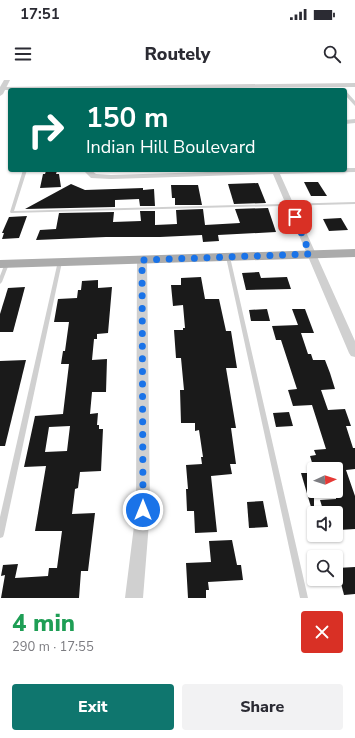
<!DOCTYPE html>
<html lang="en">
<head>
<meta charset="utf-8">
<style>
  body { margin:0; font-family:"Nunito Sans",sans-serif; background:#f2f2f3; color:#2b2b33; height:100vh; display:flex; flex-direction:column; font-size:15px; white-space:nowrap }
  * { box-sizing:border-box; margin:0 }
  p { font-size:13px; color:#7c7c81 }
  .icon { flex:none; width:22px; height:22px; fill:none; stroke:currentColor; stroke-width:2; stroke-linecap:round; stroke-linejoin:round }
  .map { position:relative; height:518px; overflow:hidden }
  .side { display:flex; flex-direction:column; background:#fff; flex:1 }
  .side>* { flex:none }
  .hud { position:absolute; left:8px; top:8px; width:339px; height:84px; border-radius:4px; box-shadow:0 1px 3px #0004; background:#00695c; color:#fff; overflow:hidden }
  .needle { width:26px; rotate:87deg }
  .controls { position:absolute; left:307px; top:382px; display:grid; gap:8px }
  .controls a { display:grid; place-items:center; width:36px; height:36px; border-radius:4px; background:#fff; box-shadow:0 1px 3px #0004; font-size:20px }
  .pin { position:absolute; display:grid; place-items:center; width:34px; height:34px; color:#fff; margin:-17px; border-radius:8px; box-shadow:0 2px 6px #0006 }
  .me { position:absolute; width:44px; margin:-22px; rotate:0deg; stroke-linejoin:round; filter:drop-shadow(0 0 3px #0008) }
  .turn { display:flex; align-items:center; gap:14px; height:84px; padding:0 12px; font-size:18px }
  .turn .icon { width:52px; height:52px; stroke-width:2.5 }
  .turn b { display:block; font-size:28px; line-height:34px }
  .round { display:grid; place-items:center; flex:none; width:42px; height:42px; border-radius:4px; background:#f2f2f3 }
  .head { display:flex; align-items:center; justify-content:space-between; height:68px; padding:0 12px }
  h1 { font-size:24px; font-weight:800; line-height:30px; color:#1e9e55 }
  .action { display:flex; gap:8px; margin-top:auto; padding:8px 12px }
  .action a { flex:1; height:46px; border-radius:4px; background:#0f766e; color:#fff; font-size:16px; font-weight:800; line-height:46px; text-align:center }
  .action a+a { background:#f2f2f3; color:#2b2b33 }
  .status { display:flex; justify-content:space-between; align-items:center; height:28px; padding:0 20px; background:#fff; direction:ltr }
  .status svg { height:11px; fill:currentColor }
  header { display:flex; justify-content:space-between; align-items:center; height:52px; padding:0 12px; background:#fff; font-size:18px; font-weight:800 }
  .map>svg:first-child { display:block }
  .building { fill:#1a1a1a; fill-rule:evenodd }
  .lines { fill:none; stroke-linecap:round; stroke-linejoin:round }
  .service { fill:#d0d0d0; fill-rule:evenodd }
  .minor { fill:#d0d0d0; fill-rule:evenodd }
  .tertiary { fill:#d0d0d0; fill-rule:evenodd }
  .primary { fill:#ababab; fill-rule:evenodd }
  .route { stroke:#1a73e8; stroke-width:7; stroke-dasharray:0 12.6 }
</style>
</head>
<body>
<div class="status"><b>17:51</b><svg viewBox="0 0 49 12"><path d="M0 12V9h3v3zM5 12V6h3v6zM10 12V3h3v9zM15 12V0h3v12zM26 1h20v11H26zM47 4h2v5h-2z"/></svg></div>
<header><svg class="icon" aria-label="menu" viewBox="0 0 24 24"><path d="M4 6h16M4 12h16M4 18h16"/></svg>Routely<svg class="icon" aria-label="search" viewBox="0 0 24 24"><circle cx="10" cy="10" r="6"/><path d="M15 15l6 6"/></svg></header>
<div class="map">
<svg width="355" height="518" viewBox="0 0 355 518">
  <rect width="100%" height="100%" fill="#fff"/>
  <!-- building -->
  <g class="building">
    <path d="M46,91H57L56,94H59L61,107L40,108L43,94H45Z"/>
    <path d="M304,102H318L327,116H311Z"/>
    <path d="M258,103L266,123L234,124L228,104Z"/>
    <path d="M71,104L85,110L143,108V110L154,109L155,126H140L139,119L115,120V127L25,129Z"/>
    <path d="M171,105H198L202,125H175V118H172Z"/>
    <path d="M268,128L276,152L218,155L219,161L203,162L202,155L160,157H106L36,160L40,150L56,149L59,133L114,132L113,142L141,141L140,131H155V145L177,144L176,130L203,129L205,145L240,143L235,129Z"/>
    <path d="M27,136L19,158L2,159L4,153H2L9,137Z"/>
    <path d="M341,138L348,150L329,151L323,139Z"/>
    <path d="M259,192L261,198L287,197L291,209L246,210L242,193Z"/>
    <path d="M201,197L205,219H219L226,251H231L237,288H226L236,348H231L236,384H230L232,394L211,396L217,452L195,453L194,431H187L186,409H188L186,385L202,384L201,377H203L199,350L195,351V343H181L180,310H184L181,278H176L174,250H183V248H185L183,225L173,226L171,205H181V198Z"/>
    <path d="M98,200V208L112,207L108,253L97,254V259H94L92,280L107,279L106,312H92L90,334L98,333L97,345H99V349H103L101,391L80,392L78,408L75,409L72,434L95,433L88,491H81L79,518H1L5,495L1,496L3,485L18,484L15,498L48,496L49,488H57L62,451H35L46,386L24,387L35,336L63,334L69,284H61L63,271H65L69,242H54L58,219L77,218L78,210H81L82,201ZM70,346L67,371L45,372L49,347Z"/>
    <path d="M25,207L13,252H0V234L8,208Z"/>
    <path d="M267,229L270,241H251L249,230Z"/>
    <path d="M292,229H305L314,253H301L308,274H311L313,280H325L330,293L335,309L321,310L328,330L345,329L351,346H346L353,368H355V389L346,390L355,416V449L339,450L336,433H324L320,420L336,419V389H314L310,376L316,375L314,370L326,369L312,325L293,326L288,310L297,309L295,303L281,260H276L272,246L298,245Z"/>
    <path d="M26,280L5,366H0V281Z"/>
    <path d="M289,332L293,346L276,347L273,333Z"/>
    <path d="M301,393H314V427H311Z"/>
    <path d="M263,421L268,447L249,448L247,422Z"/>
    <path d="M232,460L237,485H241L243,500L208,502L209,510H206V518H188L186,483L211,482L209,461Z"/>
    <path d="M355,487V514L344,515L337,488Z"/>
  </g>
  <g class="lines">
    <!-- service -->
    <g class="service">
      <path d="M23,90H27L14,131L355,122V124L11,133L10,132Z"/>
      <path d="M226,176H228L230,177L308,518H300L226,177Z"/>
      <path d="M58,181H62V182L4,454L3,457L0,458V437Z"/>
      <path d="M5,183H9V184L2,202L0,204V196Z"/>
    </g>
    <!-- minor -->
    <g class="minor">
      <path d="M355,3V7L0,10L2,7Z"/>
      <path d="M345,10L355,21V26L345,15Z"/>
      <path d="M355,39V43L345,44V40Z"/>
      <path d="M345,88H355V92L280,94L355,261V277L351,276L349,273L273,94L111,99L91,98L83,90H91L96,94L111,95L274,90H345Z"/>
      <path d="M142,177L147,180L150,430L143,518H125L136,430L137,180Z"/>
    </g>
    <!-- tertiary -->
    <path class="tertiary" d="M4,0H10L3,14L0,16V7Z"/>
    <!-- primary -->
    <path class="primary" d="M355,169V177L0,188V180Z"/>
  </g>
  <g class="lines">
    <!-- route -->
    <path class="route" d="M143,430L142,180L310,174L295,137"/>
  </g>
</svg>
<div class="controls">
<a><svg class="needle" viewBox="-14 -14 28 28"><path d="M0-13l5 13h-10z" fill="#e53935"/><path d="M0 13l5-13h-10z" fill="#7c7c81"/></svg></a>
<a><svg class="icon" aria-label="sound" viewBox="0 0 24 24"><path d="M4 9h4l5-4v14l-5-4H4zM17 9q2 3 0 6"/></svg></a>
<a><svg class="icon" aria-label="search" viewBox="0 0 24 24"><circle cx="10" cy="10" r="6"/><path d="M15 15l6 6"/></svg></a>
</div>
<div class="pin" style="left:295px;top:137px;background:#d93025"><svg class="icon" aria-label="arrive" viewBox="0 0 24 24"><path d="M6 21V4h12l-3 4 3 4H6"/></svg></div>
<svg class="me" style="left:143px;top:430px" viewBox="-20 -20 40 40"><circle r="17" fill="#1a73e8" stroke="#fff" stroke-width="3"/><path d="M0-11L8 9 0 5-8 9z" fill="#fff"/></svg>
<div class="hud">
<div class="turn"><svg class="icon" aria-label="right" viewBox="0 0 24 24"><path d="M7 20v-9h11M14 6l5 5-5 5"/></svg><div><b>150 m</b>Indian Hill Boulevard</div></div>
</div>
</div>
<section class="side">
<div class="head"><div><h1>4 min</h1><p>290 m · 17:55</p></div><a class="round" style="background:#d93025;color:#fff"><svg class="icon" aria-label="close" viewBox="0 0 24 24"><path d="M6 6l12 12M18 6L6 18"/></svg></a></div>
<div class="action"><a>Exit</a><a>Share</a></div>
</section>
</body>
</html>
